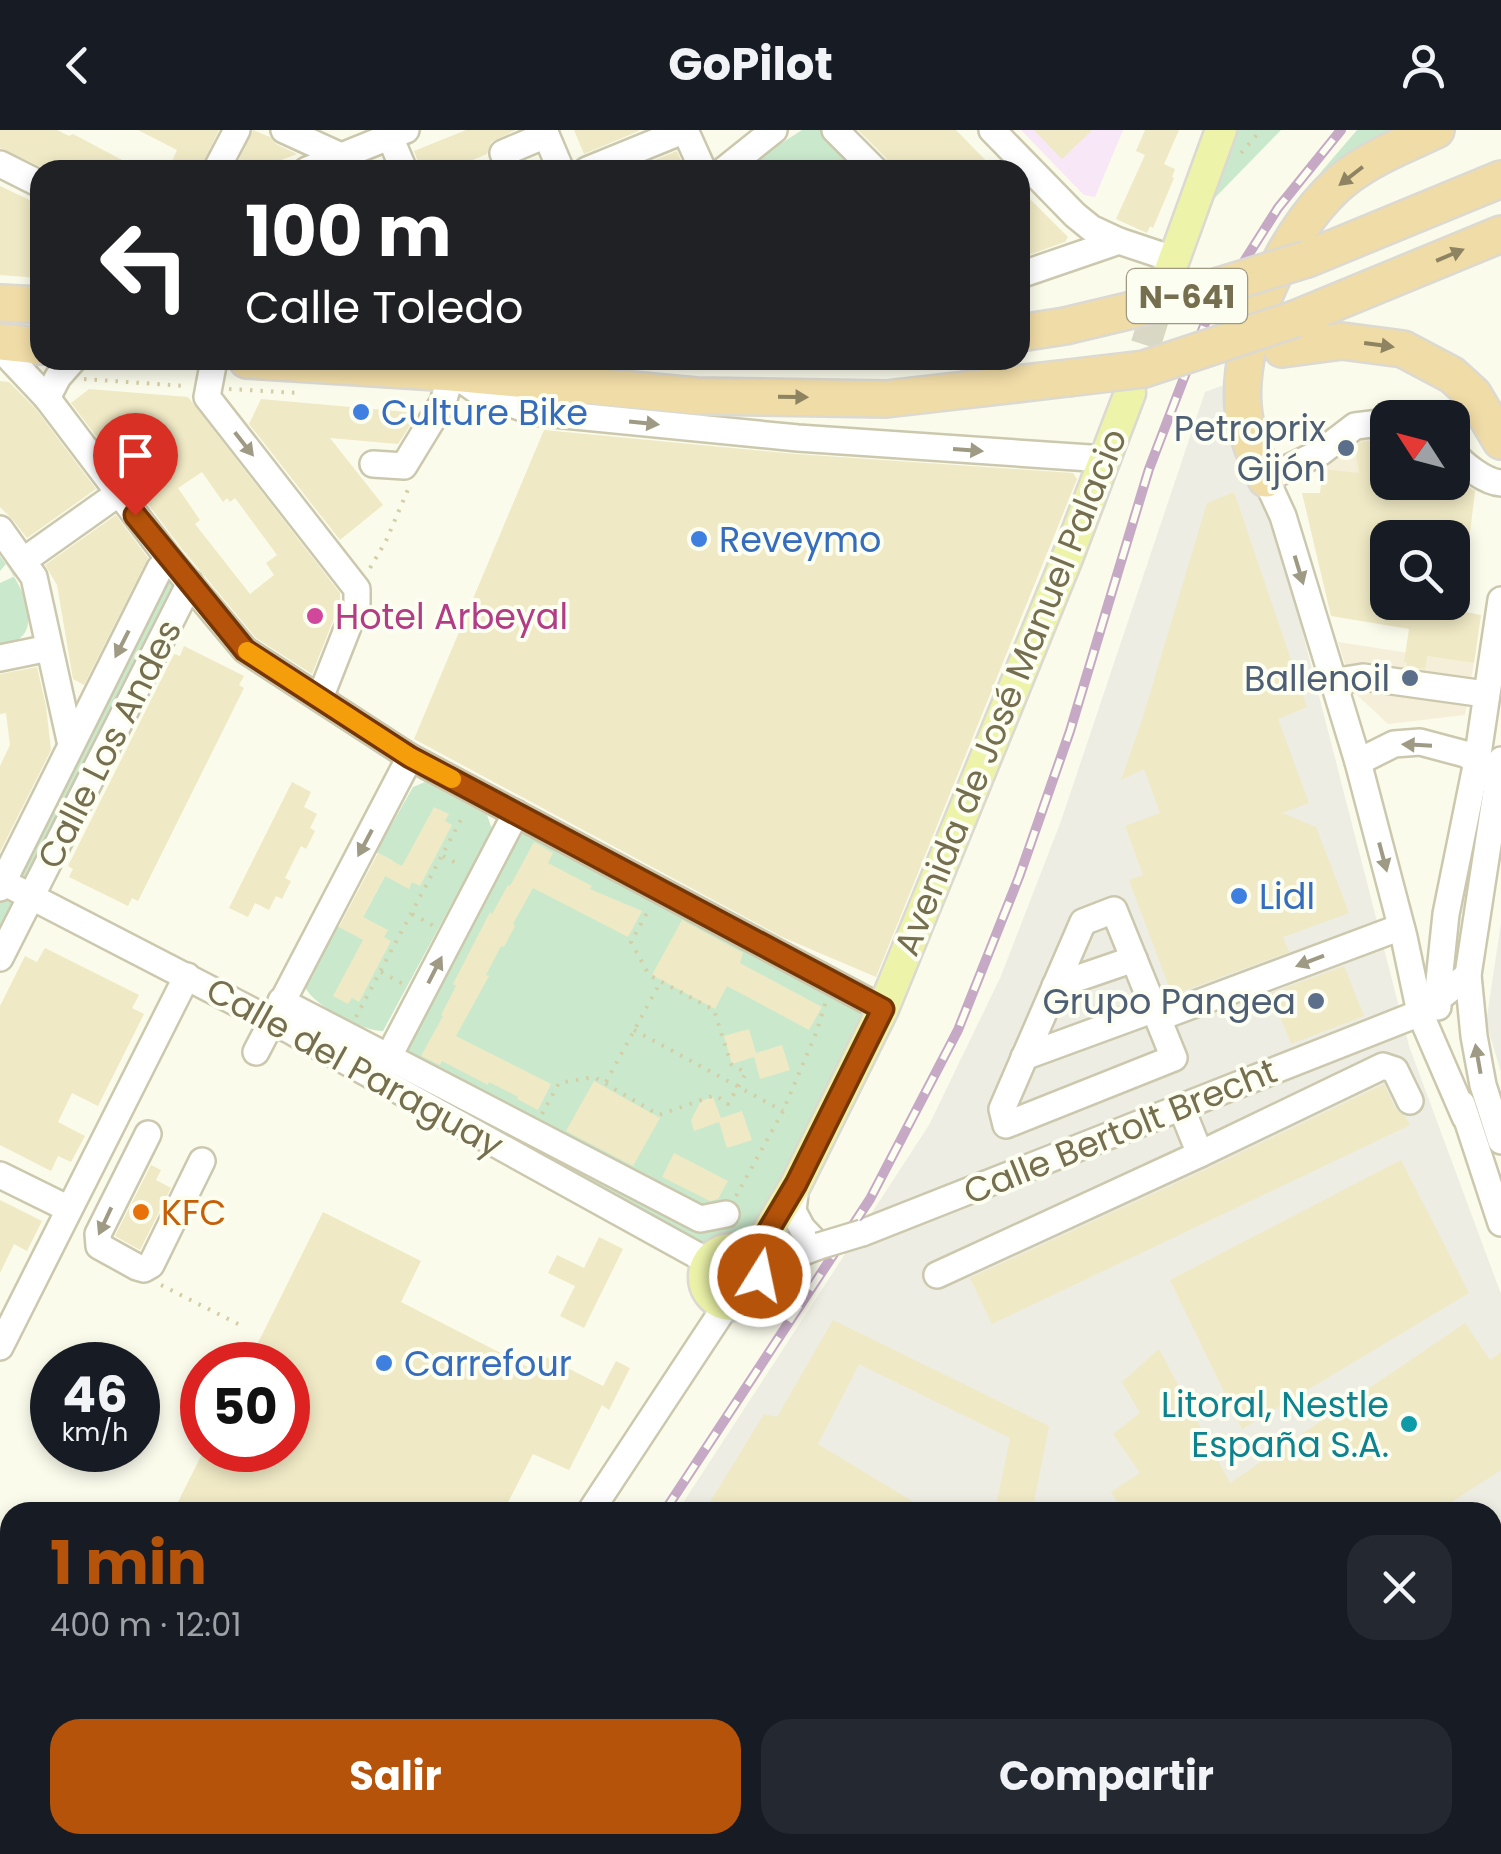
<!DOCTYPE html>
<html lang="es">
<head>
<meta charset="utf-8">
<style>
  body { margin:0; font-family:Poppins,sans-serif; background:#242831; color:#f1f3f6; height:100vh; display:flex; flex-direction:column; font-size:38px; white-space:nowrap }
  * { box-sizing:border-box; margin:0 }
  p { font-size:32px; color:#9ea1a6 }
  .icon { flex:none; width:55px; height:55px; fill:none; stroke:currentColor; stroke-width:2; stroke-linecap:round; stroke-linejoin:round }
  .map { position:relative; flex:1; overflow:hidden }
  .side { position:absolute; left:0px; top:1372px; width:1502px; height:352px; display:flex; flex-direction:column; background:#171b24; border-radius:30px 30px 0 0; box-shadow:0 5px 15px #0003 }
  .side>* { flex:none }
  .top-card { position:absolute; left:30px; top:30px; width:1000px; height:210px; border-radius:30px; box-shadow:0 5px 15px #0003; background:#202124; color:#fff; overflow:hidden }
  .needle { width:65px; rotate:306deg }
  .controls { position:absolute; left:1370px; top:270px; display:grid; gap:20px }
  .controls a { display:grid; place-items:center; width:100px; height:100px; border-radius:20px; background:#171b24; box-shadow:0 5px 15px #0003; font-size:50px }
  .speed { position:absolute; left:30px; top:1212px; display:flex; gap:20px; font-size:50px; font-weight:700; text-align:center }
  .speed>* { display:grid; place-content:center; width:130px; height:130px; border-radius:50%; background:#171b24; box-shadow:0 5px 15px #0003; line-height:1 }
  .speed small { font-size:25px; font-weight:400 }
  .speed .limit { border:15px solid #d22; background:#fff; color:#111 }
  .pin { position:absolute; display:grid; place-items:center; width:85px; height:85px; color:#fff; margin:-102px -42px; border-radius:50% 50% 50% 0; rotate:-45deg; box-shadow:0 0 10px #0007 }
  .pin .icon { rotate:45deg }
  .me { position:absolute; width:110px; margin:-55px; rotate:10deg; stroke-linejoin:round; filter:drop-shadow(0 0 8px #0008) }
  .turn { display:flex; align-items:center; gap:35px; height:210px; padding:0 50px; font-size:45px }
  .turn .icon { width:130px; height:130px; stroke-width:2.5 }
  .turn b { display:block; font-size:70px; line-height:85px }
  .round { display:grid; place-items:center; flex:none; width:105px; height:105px; border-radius:30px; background:#242831 }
  .overview { display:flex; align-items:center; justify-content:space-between; height:170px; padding:0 50px }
  h1 { font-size:60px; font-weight:700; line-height:75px; color:#b45309 }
  .primary-button { display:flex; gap:20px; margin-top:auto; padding:20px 50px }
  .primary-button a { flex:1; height:115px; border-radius:30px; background:#b45309; color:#fff; font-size:40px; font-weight:700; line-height:115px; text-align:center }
  .primary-button a+a { background:#242831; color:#f1f3f6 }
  header { display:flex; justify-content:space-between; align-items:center; height:130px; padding:0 50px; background:#171b24; font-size:45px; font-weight:700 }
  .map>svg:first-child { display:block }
  .commercial { fill:#f5efda }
  .industrial { fill:#edede3 }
  .education { fill:#f8e7f6 }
  .green { fill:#cae9cc }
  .building { fill:#efe9c5; fill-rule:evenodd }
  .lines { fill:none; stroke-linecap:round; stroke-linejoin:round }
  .major-tunnel { stroke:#d9d8c4; stroke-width:30; stroke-dasharray:30 15; stroke-linecap:butt }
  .minor-casing { stroke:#cbc8ae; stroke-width:30 }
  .major-casing { stroke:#dbd9d1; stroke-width:35 }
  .highway-casing { stroke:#dbd9d1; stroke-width:40 }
  .path { stroke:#d4cea7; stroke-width:4; stroke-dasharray:2.5 8; stroke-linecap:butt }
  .minor { stroke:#fff; stroke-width:25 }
  .major { stroke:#edf4a9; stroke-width:30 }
  .highway { stroke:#f0dca7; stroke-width:35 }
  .rail-casing { stroke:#c5a9c5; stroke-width:10 }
  .rail { stroke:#fdfef2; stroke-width:6; stroke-dasharray:19; stroke-linecap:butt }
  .minor-bridge-casing { stroke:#cbc8ae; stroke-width:30; stroke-linecap:butt }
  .highway-bridge-casing { stroke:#dbd9d1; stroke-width:40; stroke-linecap:butt }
  .minor-bridge { stroke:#fff; stroke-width:25 }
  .highway-bridge { stroke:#f0dca7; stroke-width:35 }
  .oneway { fill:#8e8461 }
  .oneway2 { fill:#9e9a84 }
  .route-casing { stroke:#753606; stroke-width:25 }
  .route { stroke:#b45309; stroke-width:18 }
  .slow { stroke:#f59e0b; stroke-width:18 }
  .shop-dot { fill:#3f7fe0; stroke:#fdfef2; stroke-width:4 }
  .service-dot { fill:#5c6f8a; stroke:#fdfef2; stroke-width:4 }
  .hotel-dot { fill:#d1479c; stroke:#fdfef2; stroke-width:4 }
  .food-dot { fill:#e8710a; stroke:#fdfef2; stroke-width:4 }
  .culture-dot { fill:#0f9aa8; stroke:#fdfef2; stroke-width:4 }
  .labels { text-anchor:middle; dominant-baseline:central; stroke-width:8; stroke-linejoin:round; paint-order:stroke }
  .shield { fill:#fdfef2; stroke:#9e9980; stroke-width:2.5 }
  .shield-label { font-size:32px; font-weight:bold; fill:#756e4f }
  .shop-label { font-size:35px; fill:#366cbe; stroke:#fdfef2; text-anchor:start }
  .service-label { font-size:35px; fill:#4e5e75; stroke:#fdfef2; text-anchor:end }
  .hotel-label { font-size:35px; fill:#b23c85; stroke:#fdfef2; text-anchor:start }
  .street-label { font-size:35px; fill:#756e4f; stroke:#fdfef2 }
  .food-label { font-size:35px; fill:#c56008; stroke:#fdfef2; text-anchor:start }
  .culture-label { font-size:35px; fill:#0d838f; stroke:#fdfef2; text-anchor:end }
</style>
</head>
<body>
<header><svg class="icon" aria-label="back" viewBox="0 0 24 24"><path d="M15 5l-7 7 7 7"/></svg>GoPilot<svg class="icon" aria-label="person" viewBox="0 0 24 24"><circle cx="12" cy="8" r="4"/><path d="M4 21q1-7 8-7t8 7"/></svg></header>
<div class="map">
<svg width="1501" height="1724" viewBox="0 0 1501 1724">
  <rect width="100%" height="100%" fill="#fafbeb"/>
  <!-- commercial -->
  <g class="commercial">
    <path d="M1427,276L1443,287L1388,288L1387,346L1303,338L1305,293L1332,298L1349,287Z"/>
    <path d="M1338,512L1474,533L1465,585L1388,594L1354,562Z"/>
  </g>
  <!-- industrial -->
  <g class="industrial">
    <path d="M1227,254L1234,304L1282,422L1409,916L1501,1164V1724H540L541,1715H1492V1382H677L929,995L1001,846L1061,691L1205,262Z"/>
    <path d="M1501,793V942L1486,893Z"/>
  </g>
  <!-- education -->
  <path class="education" d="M1021,0H1123L1095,67L1084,65Z"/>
  <!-- green -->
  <g class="green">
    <path d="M802,0H821L861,40H740Z"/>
    <path d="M1238,0H1281L1206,77Z"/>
    <path d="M1357,0H1398L1362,16L1309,56Z"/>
    <path d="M0,426C20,452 53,507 0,517V453L15,446L6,434L0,441Z"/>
    <path d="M160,438L190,453L0,828V758Z"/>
    <path d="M425,652L487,685L492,699L383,901C362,901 314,876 305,857L337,796L354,804L393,731L376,722L413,657Z"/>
    <path d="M516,683L883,879L746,1123C730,1116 721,1120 709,1132L349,934L389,926Z"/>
  </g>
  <!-- building -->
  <g class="building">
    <path d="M0,0H57L69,6L73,4L141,40H48L0,18Z"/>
    <path d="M138,0H219L200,40H168L177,20Z"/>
    <path d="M253,0L270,7L276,14L297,24L255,40H234Z"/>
    <path d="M466,0H516L491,12L487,24L449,40H421L414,21Z"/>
    <path d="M574,0H638L639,1L584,24Z"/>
    <path d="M858,0H956L995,40H891L886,28Z"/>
    <path d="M1034,0H1092L1062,29Z"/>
    <path d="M1145,0H1179L1164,34L1175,39L1172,47L1174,48L1153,98L1150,96L1147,103L1116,89L1145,25L1136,21Z"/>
    <path d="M677,21L685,40H630Z"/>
    <path d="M0,56L40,75V148L0,145Z"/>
    <path d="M1020,59L1068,107L1065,112L1020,128Z"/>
    <path d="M0,251L9,252L35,278L96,359L27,408L13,390L0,377Z"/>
    <path d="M89,259L188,267L340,463V473L312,544L256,508L182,419L71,273ZM202,342L223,372L227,368L230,372L235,368L277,425L266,433L274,445L250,464L195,394L200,390L178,358Z"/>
    <path d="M261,269L418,283L398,314L330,308L383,375L340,410L249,294Z"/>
    <path d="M544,300L796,324L1073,343L1077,349L876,847L782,807L414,609Z"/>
    <path d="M1388,308V352L1464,354L1475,361L1463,460H1452V408H1388V472H1462L1461,481L1481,485L1474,533L1427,526L1425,539L1407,537V533L1404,532L1409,499L1331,486L1302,363H1320L1323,339L1359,343L1355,316L1361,312Z"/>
    <path d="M1234,362L1307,577L1278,589L1309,673L1282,683L1316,697L1349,783L1283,807L1289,822L1172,865L1129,750L1143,745L1125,696L1160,683L1144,639L1121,650L1143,587L1207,373Z"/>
    <path d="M116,385L148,428L84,555L73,549L57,455L45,435Z"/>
    <path d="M184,516L244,546L239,555L244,558L138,771L132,768L128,776L69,747L73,739L68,736L174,524L180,526Z"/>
    <path d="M37,537L46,576L51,620L0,722V636L10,615L6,583L0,584V544Z"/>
    <path d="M292,652L311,662L304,677L317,684L310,698L315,701L306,719L301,716L285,748L291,751L282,769L276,766L269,780L255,773L248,787L229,778Z"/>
    <path d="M434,677L449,684L445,691L452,695L420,756L412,752L409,759L385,746L363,787L388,800L384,807L391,811L359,872L352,868L348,874L333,866L363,810L339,797L378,723L402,736Z"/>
    <path d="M534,712L553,723L548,733L592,756L590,759L642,781L628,807L533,758L513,794L515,796L504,817L501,816L486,845L489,846L456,906L551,954L538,980L517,969L518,967L489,952L488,955L442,931L440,935L421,926L443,886L441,885L456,856L453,854L490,782L492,784L508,755L510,756Z"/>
    <path d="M682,790L743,823L740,833L822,877L809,900L727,856L715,879L652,845Z"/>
    <path d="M45,818L139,865L132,878L144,884L98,976L72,963L58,992L85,1006L71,1032L58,1026L51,1041L0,1015V876L25,826L37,832Z"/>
    <path d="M1344,836L1364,886L1291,914L1271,863Z"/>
    <path d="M749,899L756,923L782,915L790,940L760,949L754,927L732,934L724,906Z"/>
    <path d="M594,951L660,988L633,1036L566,1001Z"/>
    <path d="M1384,954L1395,978L1405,986L1410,995L992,1194L970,1148L1207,1039Z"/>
    <path d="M713,967L721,988L742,981L752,1010L727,1018L719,992L694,1001L691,990L701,971Z"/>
    <path d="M674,1023L728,1051L718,1069L710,1071L662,1047Z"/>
    <path d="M1401,1030L1469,1163L1242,1299L1170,1150Z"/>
    <path d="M151,1035L161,1040L156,1050L171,1058L140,1120L115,1106Z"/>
    <path d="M0,1070L42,1091L27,1121L14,1114L0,1143Z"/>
    <path d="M323,1082L421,1131L401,1172L530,1238L538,1223L603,1256L616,1231L630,1238L609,1280L602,1275L569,1340L533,1324L503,1382H173L204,1320H288V1235H247Z"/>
    <path d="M599,1107L623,1119L584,1198L560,1186L575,1156L548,1143L557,1125L584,1138Z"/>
    <path d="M833,1190L1049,1296L1032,1382H995L1010,1308L859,1234L818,1314L930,1382H704L764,1284L777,1287Z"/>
    <path d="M1465,1193L1490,1230L1501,1222V1340L1436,1382H1124L1111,1362L1140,1343L1113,1304L1140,1283L1122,1252L1159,1219L1230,1353Z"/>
  </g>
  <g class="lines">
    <!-- major-tunnel -->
    <path class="major-tunnel" d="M1132,258L1165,154"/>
    <!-- minor casing -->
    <g class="minor-casing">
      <g id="minor">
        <path d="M284,0L341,26"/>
        <path d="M544,0L561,40"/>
        <path d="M685,0L703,40"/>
        <path d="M835,0L875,40"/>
        <path d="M992,0L1075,85L1091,98L1119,111L1173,129"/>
        <path d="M390,7L404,40"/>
        <path d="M0,34L40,54"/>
        <path d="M216,40L237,0"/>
        <path d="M307,40L406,0"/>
        <path d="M510,40L503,23L546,5"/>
        <path d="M587,40L685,0"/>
        <path d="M724,40L774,0"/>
        <path d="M1020,145L1119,111"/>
        <path d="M0,218L47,268L169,429L245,520L410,627L883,879"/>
        <path d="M214,230L207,267L357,459V474L320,568"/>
        <path d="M47,268L58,247L73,230"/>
        <path d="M1388,292L1355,296L1321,322L1266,349L1283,386L1358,632L1404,807L1420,883L1465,987"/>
        <path d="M1452,321C1462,334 1485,352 1501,353"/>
        <path d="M373,334L404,336L443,272L452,243L482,264L534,282L798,308L1105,329"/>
        <path d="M0,399L34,447L71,615"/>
        <path d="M23,431L119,363"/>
        <path d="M0,528L49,518"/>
        <path d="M1332,552L1363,547L1485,564"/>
        <path d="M1501,630L1468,845L1474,906L1483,955L1501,1011"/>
        <path d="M1358,632L1394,614L1420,612L1465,624L1477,631L1483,642"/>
        <path d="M0,747L3,752L293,902L709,1132"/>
        <path d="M0,758L160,438L169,429"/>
        <path d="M1114,780L1174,928L1006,995L1002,979L1083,792Z"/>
        <path d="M0,828L190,453"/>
        <path d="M1055,856L1134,829"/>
        <path d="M281,871L700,1089L726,1084"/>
        <path d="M1438,877L1437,870L1446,784L1477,631L1501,470"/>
        <path d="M1158,888L1401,797"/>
        <path d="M256,922L410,627"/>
        <path d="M389,926L516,683"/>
        <path d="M1024,927L1155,879"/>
        <path d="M1462,974L1501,1093"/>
        <path d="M1181,977L1200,1024"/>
        <path d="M148,1004L98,1104L99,1116L137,1137L144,1139L151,1135L202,1031"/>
        <path d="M0,1045L69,1079"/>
        <path d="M862,1103L1420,883L1468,845"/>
        <path d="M759,1139L819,1116L802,1098L793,1081L796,1054"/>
        <path d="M937,1145L1200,1024L1383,936L1395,940L1410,971"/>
        <path d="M0,1217L187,846"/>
        <path d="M590,1382L727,1174"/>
        <path d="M1492,1470L1499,1453"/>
        <path d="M1492,1486L1501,1497"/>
        <path d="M1492,1520L1501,1517"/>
        <path d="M1454,1715L1458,1724"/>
        <path d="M365,1724L371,1715"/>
        <path d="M953,1724L975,1715"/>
      </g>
    </g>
    <!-- major casing -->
    <g class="major-casing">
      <g id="major">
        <path d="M1168,146L1221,0"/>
        <circle cx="732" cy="1147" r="28"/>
        <path d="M752,1128L796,1054L883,879L1066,431L1130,263"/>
      </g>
    </g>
    <!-- highway casing -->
    <g class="highway-casing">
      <g id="highway">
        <path d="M1307,129L1501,49"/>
        <path d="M0,173L40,175"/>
        <path d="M1295,189L1501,104"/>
        <path d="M1020,203L1065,196"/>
        <path d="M0,212L40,216"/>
        <path d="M1282,219L1342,211L1403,219L1452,245L1473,264L1501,311"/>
        <path d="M247,230L452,243L696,266L886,269L1068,248"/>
        <path d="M1266,349C1255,325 1245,302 1243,276C1237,203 1289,90 1348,46C1375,26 1406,14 1436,0"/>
      </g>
    </g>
    <!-- path -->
    <g class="path">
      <path d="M1241,23L1261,0"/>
      <path d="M84,249L185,256"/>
      <path d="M229,259L299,263"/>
      <path d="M370,438L386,411L409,357"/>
      <path d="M443,726L461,736"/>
      <path d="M412,784L434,796"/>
      <path d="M381,842L403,854"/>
      <path d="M356,887L464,684"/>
      <path d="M634,900L783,981"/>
      <path d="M606,952L661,851"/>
      <path d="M542,984L559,953L594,947L659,985L715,965L728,974L746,943L731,934L714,880L649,845L631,812L649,779"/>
      <path d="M736,1066L783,981L816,903L826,871"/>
      <path d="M161,1155L242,1196"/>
      <path d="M0,1631L4,1622L10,1624"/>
      <path d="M178,1715L195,1724"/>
    </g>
    <!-- minor -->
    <use href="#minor" class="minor"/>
    <!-- major -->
    <use href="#major" class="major"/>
    <!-- highway -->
    <use href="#highway" class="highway"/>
    <!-- rail casing -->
    <g class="rail-casing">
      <g id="rail">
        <path d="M664,1382L870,1069L958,900L1019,747L1070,601L1149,339L1205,193L1278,78L1341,0"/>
        <path d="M425,1724L431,1715"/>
      </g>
    </g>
    <!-- rail -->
    <use href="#rail" class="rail"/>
    <!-- minor-bridge casing -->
    <g class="minor-bridge-casing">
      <path id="minor-bridge" d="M819,1116L862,1103"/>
    </g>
    <!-- highway-bridge casing -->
    <g class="highway-bridge-casing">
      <g id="highway-bridge">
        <path d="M1065,196L1170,171L1307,129"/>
        <path d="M1068,248L1144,239L1295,189"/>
      </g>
    </g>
    <!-- minor-bridge -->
    <use href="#minor-bridge" class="minor-bridge"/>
    <!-- highway-bridge -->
    <use href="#highway-bridge" class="highway-bridge"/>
  </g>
  <!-- one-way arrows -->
  <defs><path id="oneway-solid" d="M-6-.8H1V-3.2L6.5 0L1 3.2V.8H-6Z" transform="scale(2.5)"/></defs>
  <g class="oneway">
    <use href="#oneway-solid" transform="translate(1351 46) rotate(142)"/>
    <use href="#oneway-solid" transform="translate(1450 125) rotate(-23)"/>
    <use href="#oneway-solid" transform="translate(1379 215) rotate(8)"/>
    <use href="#oneway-solid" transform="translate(793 267) rotate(1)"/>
  </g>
  <g class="oneway2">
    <use href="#oneway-solid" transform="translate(644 293) rotate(6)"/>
    <use href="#oneway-solid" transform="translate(244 314) rotate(52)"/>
    <use href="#oneway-solid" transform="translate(968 320) rotate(4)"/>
    <use href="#oneway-solid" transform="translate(1299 440) rotate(73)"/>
    <use href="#oneway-solid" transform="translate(122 514) rotate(117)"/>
    <use href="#oneway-solid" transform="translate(1417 615) rotate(-177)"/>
    <use href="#oneway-solid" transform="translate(365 713) rotate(118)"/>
    <use href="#oneway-solid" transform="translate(1383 727) rotate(75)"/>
    <use href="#oneway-solid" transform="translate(1310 831) rotate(159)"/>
    <use href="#oneway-solid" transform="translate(435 840) rotate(-63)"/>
    <use href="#oneway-solid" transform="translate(1478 929) rotate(-100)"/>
    <use href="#oneway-solid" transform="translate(105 1091) rotate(115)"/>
  </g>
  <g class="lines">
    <!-- route casing -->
    <g class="route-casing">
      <path id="route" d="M135,385L245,520L410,627L883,879L796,1054L752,1128L760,1146"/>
    </g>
    <!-- route -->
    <use href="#route" class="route"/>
    <!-- slow -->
    <path class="slow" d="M247,521L410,627L452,649"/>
  </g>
  <!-- markers -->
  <g class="shop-dot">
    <circle cx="361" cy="282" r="10"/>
    <circle cx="699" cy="409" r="10"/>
    <circle cx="1239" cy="766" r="10"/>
    <circle cx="384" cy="1233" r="10"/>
  </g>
  <g class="service-dot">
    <circle cx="1346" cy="318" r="10"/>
    <circle cx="1410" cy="548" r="10"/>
    <circle cx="1316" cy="871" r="10"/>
  </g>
  <circle class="hotel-dot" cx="315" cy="486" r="10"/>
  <circle class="food-dot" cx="141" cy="1082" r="10"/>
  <circle class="culture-dot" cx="1409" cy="1294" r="10"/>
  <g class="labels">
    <!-- shield labels -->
    <rect class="shield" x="1127" y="139" width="120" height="54" rx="8"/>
    <g class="shield-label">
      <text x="1187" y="166">N-641</text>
    </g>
    <!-- shop labels -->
    <g class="shop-label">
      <text x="381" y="282">Culture Bike</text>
      <text x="719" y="409">Reveymo</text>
      <text x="1259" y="766">Lidl</text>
      <text x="404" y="1233">Carrefour</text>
    </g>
    <!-- service labels -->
    <g class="service-label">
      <text x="1326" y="298">Petroprix<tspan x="1326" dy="40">Gijón</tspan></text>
      <text x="1390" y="548">Ballenoil</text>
      <text x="1296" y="871">Grupo Pangea</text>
    </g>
    <!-- hotel labels -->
    <g class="hotel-label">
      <text x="335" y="486">Hotel Arbeyal</text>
    </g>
    <!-- street labels -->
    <g class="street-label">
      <text transform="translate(1010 562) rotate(-68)">Avenida de José Manuel Palacio</text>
      <text transform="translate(109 614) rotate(-63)">Calle Los Andes</text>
      <text transform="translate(355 937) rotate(29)">Calle del Paraguay</text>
      <text transform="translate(1120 1001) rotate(-22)">Calle Bertolt Brecht</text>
    </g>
    <!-- food labels -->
    <g class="food-label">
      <text x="161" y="1082">KFC</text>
    </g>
    <!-- culture labels -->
    <g class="culture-label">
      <text x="1389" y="1274">Litoral, Nestle<tspan x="1389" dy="40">España S.A.</tspan></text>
    </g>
  </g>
</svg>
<div class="controls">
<a><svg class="needle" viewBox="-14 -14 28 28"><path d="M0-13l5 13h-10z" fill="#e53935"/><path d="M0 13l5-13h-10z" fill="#9ea1a6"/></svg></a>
<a><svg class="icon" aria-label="search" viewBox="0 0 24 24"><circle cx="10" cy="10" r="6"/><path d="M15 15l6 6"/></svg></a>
</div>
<div class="speed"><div>46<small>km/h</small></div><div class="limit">50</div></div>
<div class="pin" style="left:135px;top:385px;background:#d93025"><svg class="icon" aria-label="arrive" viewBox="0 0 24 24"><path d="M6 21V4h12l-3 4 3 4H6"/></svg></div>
<svg class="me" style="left:760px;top:1146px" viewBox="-20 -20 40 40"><circle r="17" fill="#b45309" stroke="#fff" stroke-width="3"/><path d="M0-11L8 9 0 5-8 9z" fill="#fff"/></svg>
<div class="top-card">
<div class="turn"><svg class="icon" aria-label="left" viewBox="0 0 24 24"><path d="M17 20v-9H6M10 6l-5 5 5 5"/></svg><div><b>100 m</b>Calle Toledo</div></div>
</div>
<section class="side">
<div class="overview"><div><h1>1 min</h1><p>400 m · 12:01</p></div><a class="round"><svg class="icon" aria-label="close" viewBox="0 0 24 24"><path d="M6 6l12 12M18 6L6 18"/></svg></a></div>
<div class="primary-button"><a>Salir</a><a>Compartir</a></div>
</section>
</div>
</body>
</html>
